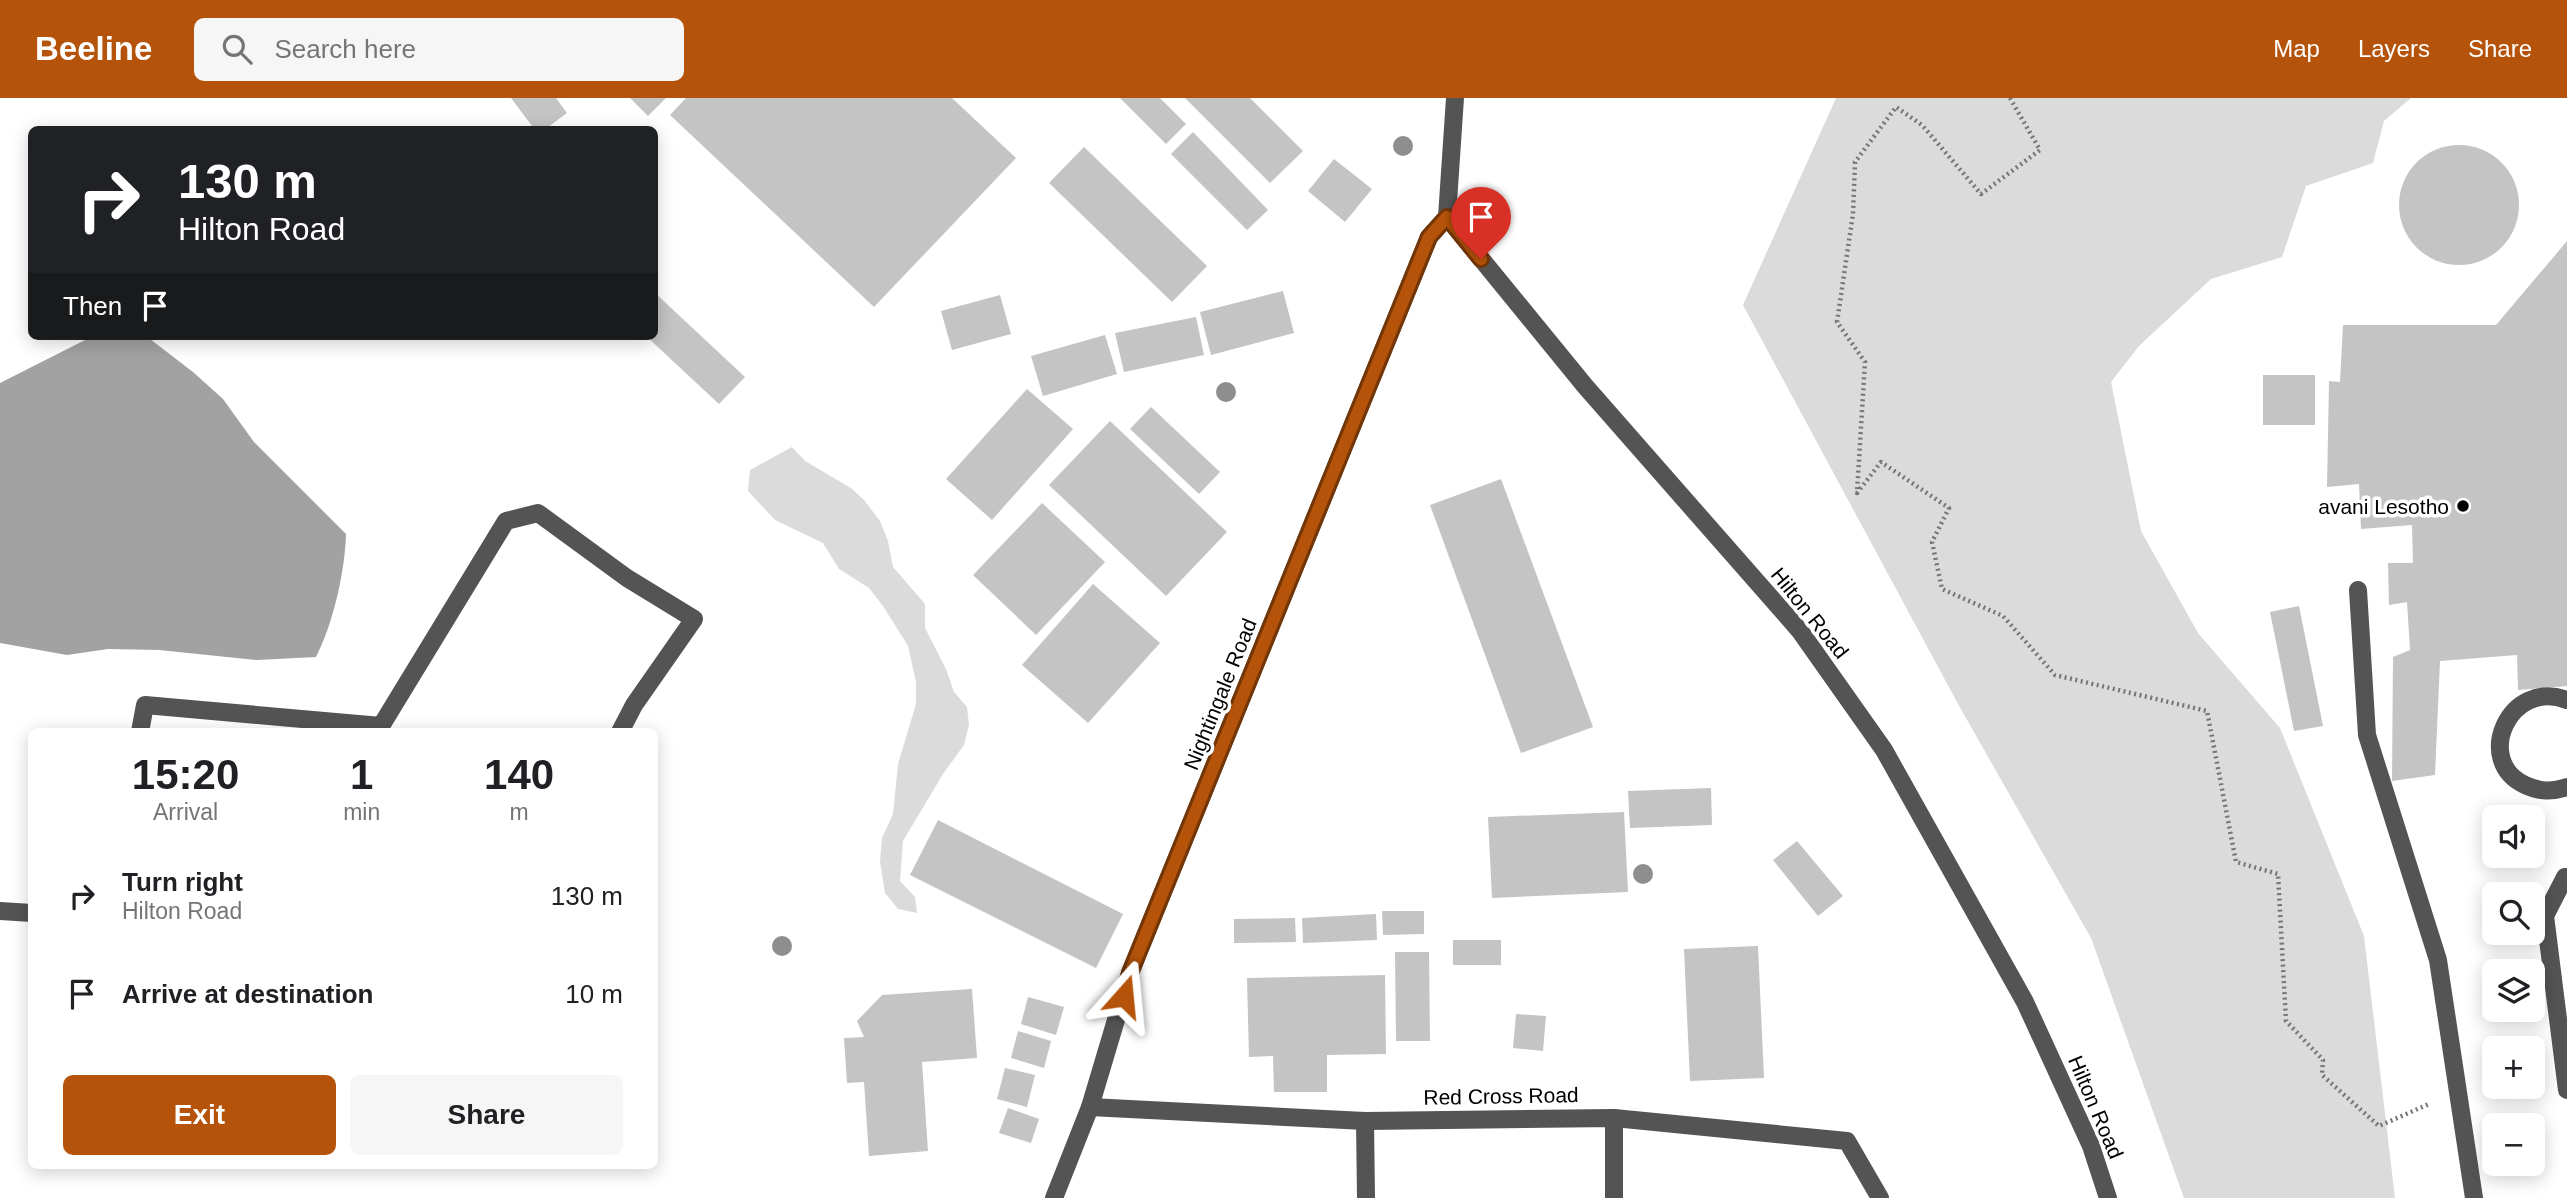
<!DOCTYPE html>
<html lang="en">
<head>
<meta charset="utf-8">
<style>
  body { margin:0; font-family:Helvetica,sans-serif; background:#f6f6f6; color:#202124; height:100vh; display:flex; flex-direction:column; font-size:26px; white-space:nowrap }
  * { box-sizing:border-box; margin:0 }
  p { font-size:23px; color:#757577 }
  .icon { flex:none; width:38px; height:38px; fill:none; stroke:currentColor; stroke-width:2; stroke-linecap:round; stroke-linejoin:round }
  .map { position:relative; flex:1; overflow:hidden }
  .drawer { position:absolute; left:28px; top:630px; width:630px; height:441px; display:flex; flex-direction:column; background:#fff; border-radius:10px; box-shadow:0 4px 18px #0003 }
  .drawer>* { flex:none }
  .banner { position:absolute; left:28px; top:28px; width:630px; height:214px; border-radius:10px; box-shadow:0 4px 18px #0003; background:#202124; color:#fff; overflow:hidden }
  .fabs { position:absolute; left:2482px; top:707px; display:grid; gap:14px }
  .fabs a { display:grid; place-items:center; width:63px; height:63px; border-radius:10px; background:#fff; box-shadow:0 4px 18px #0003; font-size:35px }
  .pin { position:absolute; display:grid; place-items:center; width:60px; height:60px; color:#fff; margin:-72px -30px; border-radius:50% 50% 50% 0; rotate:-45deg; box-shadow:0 0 7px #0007 }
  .pin .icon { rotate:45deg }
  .me { position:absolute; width:77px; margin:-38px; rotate:18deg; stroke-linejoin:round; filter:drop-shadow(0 0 5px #0008) }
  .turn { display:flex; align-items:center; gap:24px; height:147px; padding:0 35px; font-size:32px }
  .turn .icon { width:91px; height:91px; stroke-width:2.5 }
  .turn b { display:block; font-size:49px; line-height:60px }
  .then { display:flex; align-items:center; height:66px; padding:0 35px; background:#0003; gap:14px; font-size:26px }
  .eta { display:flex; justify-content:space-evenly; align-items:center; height:119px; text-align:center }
  .eta b { font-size:42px; font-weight:800; line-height:49px }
  .button { display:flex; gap:14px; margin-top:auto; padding:14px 35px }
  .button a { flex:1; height:80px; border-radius:10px; background:#b45309; color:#fff; font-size:28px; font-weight:800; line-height:80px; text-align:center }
  .button a+a { background:#f6f6f6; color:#202124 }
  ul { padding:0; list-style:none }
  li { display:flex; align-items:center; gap:21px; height:98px; padding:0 35px }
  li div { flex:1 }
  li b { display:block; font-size:26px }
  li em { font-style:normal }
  header { display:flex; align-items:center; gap:42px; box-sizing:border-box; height:98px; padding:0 35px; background:#b45309; color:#fff }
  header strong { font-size:33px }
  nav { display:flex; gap:38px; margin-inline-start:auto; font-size:24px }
  .search { width:490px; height:63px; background:#f6f6f6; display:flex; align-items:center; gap:18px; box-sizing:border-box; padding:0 24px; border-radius:10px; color:#757577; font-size:26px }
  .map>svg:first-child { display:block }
  .green { fill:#dbdbdb }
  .water { fill:#a2a2a2 }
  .building { fill:#c4c4c4 }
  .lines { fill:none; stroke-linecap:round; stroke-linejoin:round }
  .path { stroke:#767676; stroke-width:4.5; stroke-dasharray:2 3.5; stroke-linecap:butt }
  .minor { stroke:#545454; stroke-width:18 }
  .tree { fill:#8e8e8e }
  .route-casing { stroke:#753606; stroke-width:18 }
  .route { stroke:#b45309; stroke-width:12 }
  .poi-dot { fill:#000; stroke:#fff; stroke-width:2.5 }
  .labels { text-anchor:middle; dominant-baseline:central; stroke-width:7; stroke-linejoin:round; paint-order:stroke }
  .poi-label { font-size:21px; fill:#000; stroke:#fff; text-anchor:end }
  .street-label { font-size:21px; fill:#000; stroke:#fff }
</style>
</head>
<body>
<header>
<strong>Beeline</strong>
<div class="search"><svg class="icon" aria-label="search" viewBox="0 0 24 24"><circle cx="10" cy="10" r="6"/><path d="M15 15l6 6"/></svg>Search here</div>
<nav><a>Map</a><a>Layers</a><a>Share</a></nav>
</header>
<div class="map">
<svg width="2567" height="1100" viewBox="0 0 2567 1100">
  <rect width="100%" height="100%" fill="#fff"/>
  <!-- green -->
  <g class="green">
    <path d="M1836,0H2411L2384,23L2373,65L2306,88L2282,159L2211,181L2139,248L2111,284L2141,433L2198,535L2280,630L2364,838L2395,1100H2184L2091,840L1958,606L1743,207Z"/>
    <path d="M792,349L805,363L851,390L864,402L880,423L888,443L893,469L925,506V530L946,571L954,594L967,609L969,627L964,647L943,676L903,743L900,783L915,799L917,815L898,811L885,795L880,764L882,740L893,716L898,666L916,606V584L908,548L883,508L869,490L839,471L823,445L775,422L748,393L750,372Z"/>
  </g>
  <!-- water -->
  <path class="water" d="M93,238H142L150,241L193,274L223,301L254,344L346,436C345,474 333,526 316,559L257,562L159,552L108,551L67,557L0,545V285Z"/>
  <!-- building -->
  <g class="building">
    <path d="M511,0H556L567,15L544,32H535Z"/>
    <path d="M630,0H666L648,18Z"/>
    <path d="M686,0H952L1016,60L874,209L670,17Z"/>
    <path d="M1120,0H1160L1186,26L1166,46Z"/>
    <path d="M1185,0H1250L1303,53L1270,85Z"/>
    <path d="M1193,34L1268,112L1247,132L1171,56Z"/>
    <circle cx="2459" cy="107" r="60"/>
    <path d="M1084,49L1207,168L1172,204L1049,85Z"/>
    <path d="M1334,61L1372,91L1345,124L1308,93Z"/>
    <path d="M2567,143V588L2518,592L2517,557L2440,563L2435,677L2392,683L2393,559L2410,552L2407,504L2389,507L2388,465H2413L2412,427L2361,431L2359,386L2327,389L2329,283L2340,284L2343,227H2496Z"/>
    <path d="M1283,193L1294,235L1211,257L1200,214Z"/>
    <path d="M654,194L745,279L719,306L646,238H654Z"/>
    <path d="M1000,197L1011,236L952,252L941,213Z"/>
    <path d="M1196,219L1204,257L1124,274L1115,235Z"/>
    <path d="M1105,237L1117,276L1043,298L1031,258Z"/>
    <rect x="2263" y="277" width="52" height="50"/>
    <path d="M1027,291L1073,331L992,422L946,381Z"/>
    <path d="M1151,309L1220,374L1199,396L1130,331Z"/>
    <path d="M1110,323L1227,434L1166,498L1049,387Z"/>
    <path d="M1501,381L1593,629L1521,655L1430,407Z"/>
    <path d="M1042,405L1105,464L1036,537L973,477Z"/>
    <path d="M1093,486L1160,545L1088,625L1022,567Z"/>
    <path d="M2299,508L2323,628L2294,633L2270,514Z"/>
    <path d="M1711,690L1712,727L1630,730L1628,693Z"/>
    <path d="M1624,714L1628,794L1492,800L1488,719Z"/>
    <path d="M938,722L1123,816L1096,870L910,777Z"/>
    <path d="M1797,743L1843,798L1818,818L1773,762Z"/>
    <path d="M1382,813H1424V836L1383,837Z"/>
    <path d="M1376,816L1377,842L1303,845L1302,820Z"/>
    <path d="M1295,820L1296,844L1234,845V821Z"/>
    <rect x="1453" y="842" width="48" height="25"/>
    <path d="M1758,848L1764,980L1690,983L1684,851Z"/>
    <path d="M1395,854H1429L1430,943H1396Z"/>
    <path d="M1385,877L1386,956L1327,957V994H1274L1273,958L1249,959L1247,880Z"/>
    <path d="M972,891L977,960L922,964L928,1053L869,1058L864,984L847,985L844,940L864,939L857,923L882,897Z"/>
    <path d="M1028,899L1064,909L1056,937L1021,926Z"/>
    <path d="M1516,916L1546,918L1543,953L1513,950Z"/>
    <path d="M1018,933L1051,943L1044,970L1011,960Z"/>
    <path d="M1005,970L1035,977L1027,1009L997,1001Z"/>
    <path d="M1008,1010L1039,1021L1031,1045L999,1035Z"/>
  </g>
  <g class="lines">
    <!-- path -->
    <path class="path" d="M2010,0L2040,52L1981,96L1922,27L1896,9L1855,64L1853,116L1837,224L1865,264L1857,395L1881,364L1949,410L1932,444L1942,491L2003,518L2055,577L2207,613L2236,764L2278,776L2286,923L2323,962L2322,977L2379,1028L2429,1006"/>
    <!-- minor -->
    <g class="minor">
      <path d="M1455,0L1447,119L1585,288L1800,533L1884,652L2025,904L2091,1048L2108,1100"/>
      <path d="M2358,492L2367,637L2438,862L2474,1100"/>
      <path d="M2567,602C2509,580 2473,663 2525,687C2540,694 2552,694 2567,689"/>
      <path d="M140,634L145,607L381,628L506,423L538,415L627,480L694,521L634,607L620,634"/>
      <path d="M2567,779H2565L2545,818L2567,992"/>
      <path d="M0,813L32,815"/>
      <path d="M1090,1009L1365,1023L1614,1020L1847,1043L1880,1100"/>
      <path d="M1365,1023L1366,1100"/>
      <path d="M1054,1100L1090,1009L1130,875L1429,139L1447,119"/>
      <path d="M1614,1100V1020"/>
    </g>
  </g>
  <!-- trees -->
  <g class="tree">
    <circle cx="1403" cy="48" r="10"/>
    <circle cx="1226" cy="294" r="10"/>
    <circle cx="1643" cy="776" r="10"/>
    <circle cx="782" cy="848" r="10"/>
  </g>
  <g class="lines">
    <!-- route casing -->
    <g class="route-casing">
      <path id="route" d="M1124,898L1130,875L1429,139L1447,119L1481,161"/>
    </g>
    <!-- route -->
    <use href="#route" class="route"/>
  </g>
  <!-- markers -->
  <circle class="poi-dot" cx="2463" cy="408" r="7"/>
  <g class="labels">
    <!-- poi labels -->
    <g class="poi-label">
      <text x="2449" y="408">avani Lesotho</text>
    </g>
    <!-- street labels -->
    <g class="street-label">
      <text transform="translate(1810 515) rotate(51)">Hilton Road</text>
      <text transform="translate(1220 596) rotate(-68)">Nightingale Road</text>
      <text transform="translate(1501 998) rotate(-1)">Red Cross Road</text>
      <text transform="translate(2096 1009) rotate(67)">Hilton Road</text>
    </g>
  </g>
</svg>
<div class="fabs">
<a><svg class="icon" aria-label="sound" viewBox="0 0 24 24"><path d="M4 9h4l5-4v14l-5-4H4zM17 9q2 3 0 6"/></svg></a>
<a><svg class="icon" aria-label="search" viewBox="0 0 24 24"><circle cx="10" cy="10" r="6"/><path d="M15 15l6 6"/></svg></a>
<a><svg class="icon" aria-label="layers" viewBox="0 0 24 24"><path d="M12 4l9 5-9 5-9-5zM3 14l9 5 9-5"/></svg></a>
<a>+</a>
<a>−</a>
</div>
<div class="pin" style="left:1481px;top:161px;background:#d93025"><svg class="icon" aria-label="arrive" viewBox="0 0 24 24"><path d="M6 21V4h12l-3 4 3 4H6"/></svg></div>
<svg class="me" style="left:1124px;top:898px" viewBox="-20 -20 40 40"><path d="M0-17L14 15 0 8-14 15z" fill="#b45309" stroke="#fff" stroke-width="4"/></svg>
<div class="banner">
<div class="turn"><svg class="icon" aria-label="right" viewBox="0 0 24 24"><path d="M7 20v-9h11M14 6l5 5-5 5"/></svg><div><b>130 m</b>Hilton Road</div></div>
<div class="then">Then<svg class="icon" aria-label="arrive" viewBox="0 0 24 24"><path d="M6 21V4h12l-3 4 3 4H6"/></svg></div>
</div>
<section class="drawer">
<div class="eta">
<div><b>15:20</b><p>Arrival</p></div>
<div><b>1</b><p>min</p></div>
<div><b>140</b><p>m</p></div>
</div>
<ul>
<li><svg class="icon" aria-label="right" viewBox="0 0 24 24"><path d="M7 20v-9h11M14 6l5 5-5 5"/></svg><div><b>Turn right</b><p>Hilton Road</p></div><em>130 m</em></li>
<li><svg class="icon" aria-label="arrive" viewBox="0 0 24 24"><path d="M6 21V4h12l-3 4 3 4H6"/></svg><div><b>Arrive at destination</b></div><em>10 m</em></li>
</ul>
<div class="button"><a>Exit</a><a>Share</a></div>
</section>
</div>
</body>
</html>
